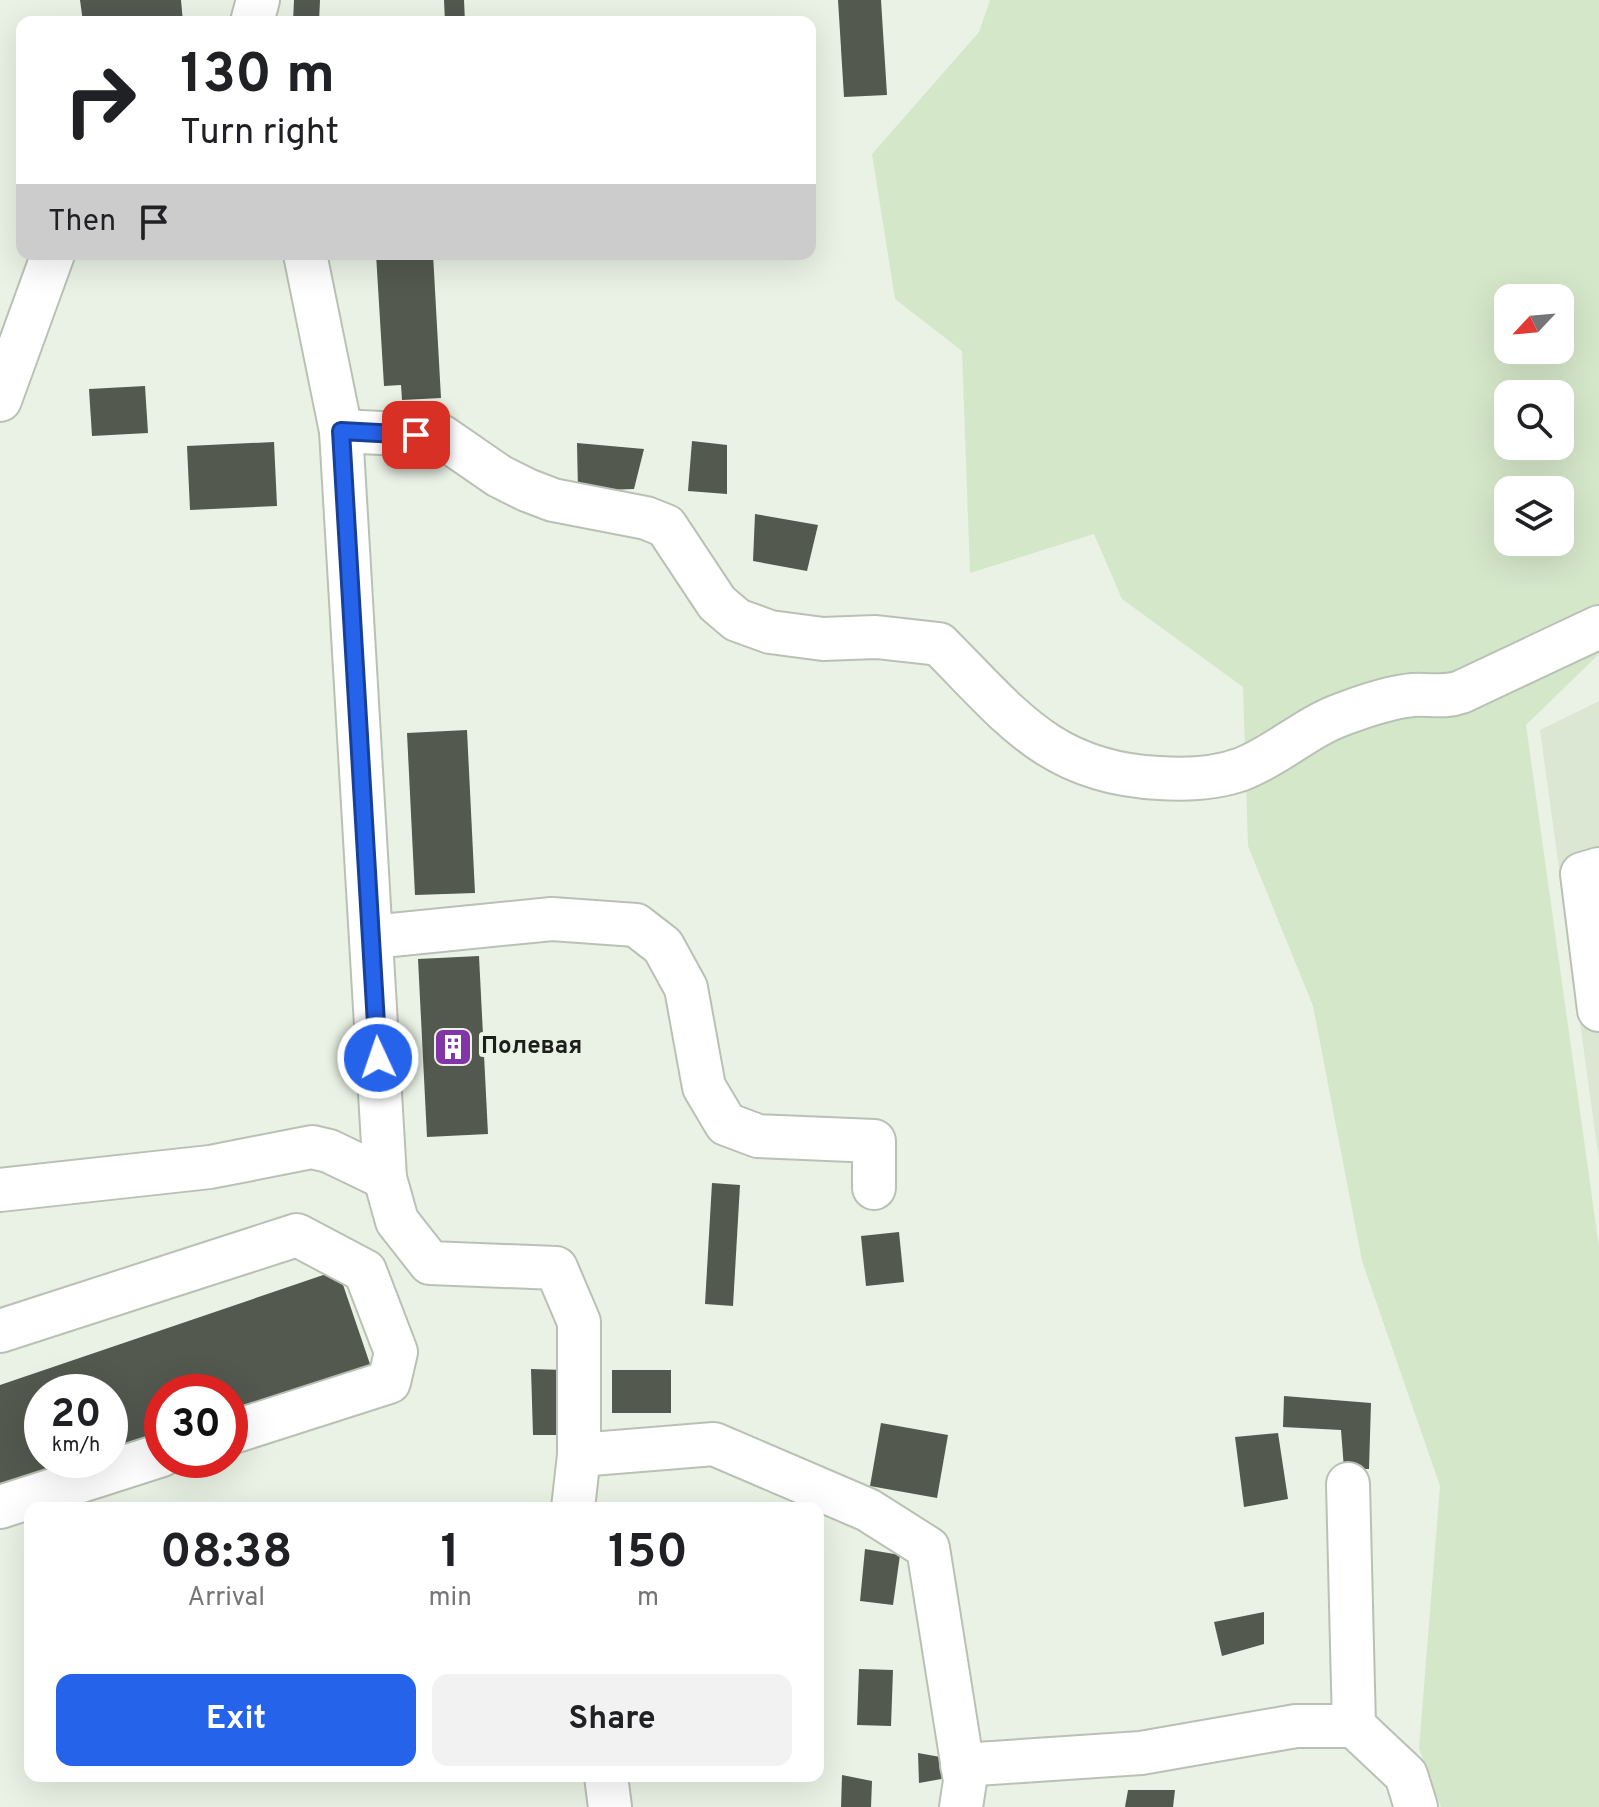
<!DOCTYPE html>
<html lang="en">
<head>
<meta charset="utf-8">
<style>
  body { margin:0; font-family:Overpass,sans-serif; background:#f2f2f2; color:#202124; height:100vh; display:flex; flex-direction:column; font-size:30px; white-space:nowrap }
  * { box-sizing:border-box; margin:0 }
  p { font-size:26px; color:#757577 }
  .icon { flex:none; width:44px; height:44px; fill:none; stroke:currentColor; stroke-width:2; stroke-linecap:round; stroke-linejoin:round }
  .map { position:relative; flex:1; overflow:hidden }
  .details { position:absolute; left:24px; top:1502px; width:800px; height:280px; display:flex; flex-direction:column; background:#fff; border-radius:16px; box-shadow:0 8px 32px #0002 }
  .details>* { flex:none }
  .hud { position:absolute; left:16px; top:16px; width:800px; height:244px; border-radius:16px; box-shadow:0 8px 32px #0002; background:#fff; color:#202124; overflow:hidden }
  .needle { width:52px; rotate:244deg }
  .buttons { position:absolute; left:1494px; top:284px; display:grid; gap:16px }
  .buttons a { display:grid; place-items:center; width:80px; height:80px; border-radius:16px; background:#fff; box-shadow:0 8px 32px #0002; font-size:40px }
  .speed { position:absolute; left:24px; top:1374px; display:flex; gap:16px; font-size:40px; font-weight:700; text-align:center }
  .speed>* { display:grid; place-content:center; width:104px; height:104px; border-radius:50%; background:#fff; box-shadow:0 8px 32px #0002; line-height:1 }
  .speed small { font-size:20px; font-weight:400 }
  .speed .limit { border:12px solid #d22; background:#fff; color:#111 }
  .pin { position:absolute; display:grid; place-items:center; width:68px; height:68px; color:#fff; margin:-34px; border-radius:16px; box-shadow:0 4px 12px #0006 }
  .me { position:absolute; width:88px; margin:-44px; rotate:357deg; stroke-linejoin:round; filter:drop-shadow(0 0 6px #0008) }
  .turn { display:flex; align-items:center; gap:28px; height:168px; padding:0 32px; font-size:36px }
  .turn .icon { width:104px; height:104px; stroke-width:2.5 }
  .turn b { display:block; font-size:56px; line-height:68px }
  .then { display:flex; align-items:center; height:76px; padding:0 32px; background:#0003; gap:16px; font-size:30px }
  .eta { display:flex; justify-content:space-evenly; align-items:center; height:136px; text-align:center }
  .eta b { font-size:48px; font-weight:700; line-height:56px }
  .primary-button { display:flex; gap:16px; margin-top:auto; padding:16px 32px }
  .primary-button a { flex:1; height:92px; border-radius:16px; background:#2563eb; color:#fff; font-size:32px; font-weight:700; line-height:92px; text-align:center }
  .primary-button a+a { background:#f2f2f2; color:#202124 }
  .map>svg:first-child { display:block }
  .built { fill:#dbe7d3 }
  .green { fill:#d5e7c9; fill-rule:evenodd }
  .building { fill:#53594e }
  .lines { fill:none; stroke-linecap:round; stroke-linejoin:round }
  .minor-casing { stroke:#b9c1b5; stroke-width:46 }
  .minor { stroke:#fff; stroke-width:42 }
  .route-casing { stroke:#184099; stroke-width:20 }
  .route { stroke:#2563eb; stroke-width:14 }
  .labels { text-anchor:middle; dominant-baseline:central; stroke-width:8; stroke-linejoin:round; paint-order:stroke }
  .poi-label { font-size:24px; font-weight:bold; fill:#1c1e1a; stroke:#eaf2e5; text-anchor:start }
</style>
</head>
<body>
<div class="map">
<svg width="1599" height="1807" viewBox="0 0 1599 1807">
  <rect width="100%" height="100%" fill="#eaf2e5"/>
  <!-- built -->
  <path class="built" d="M1599,701V1161L1540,730Z"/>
  <!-- green -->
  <path class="green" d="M990,0H1599V654L1526,725L1599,1247V1807H1441L1419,1749L1440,1486L1362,1261L1313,1006L1248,846L1243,687L1122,599L1094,534L970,573L962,351L895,299L872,154L979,32ZM1508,298H1560V350H1508ZM1508,394H1560V446H1508ZM1508,490H1560V542H1508Z"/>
  <!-- building -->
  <g class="building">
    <path d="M80,0H181L183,22H83Z"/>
    <path d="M294,0H320L319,22H293Z"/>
    <path d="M444,0H464L465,22H445Z"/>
    <path d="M838,0H881L887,95L844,97Z"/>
    <path d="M376,254H433L441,398L402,400L401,385L384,386Z"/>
    <path d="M145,386L148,433L92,436L89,389Z"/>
    <path d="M692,441L727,445V494L688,491Z"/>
    <path d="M274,442L277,506L190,510L187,446Z"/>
    <path d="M577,443L644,449L634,489L578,491Z"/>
    <path d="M755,514L818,525L807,571L753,561Z"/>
    <path d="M467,730L475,893L415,895L407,733Z"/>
    <path d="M479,956L488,1134L427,1137L418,959Z"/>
    <path d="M712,1183L740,1185L733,1306L705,1304Z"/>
    <path d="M899,1232L904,1282L866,1286L861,1236Z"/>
    <path d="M338,1270L371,1367L230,1415V1392H162V1438L110,1455V1392H42V1460H94L0,1493V1385Z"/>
    <path d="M531,1369L565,1370L562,1435H533Z"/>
    <rect x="612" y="1370" width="59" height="43"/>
    <path d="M1284,1396L1371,1403L1369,1469H1344L1341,1430L1283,1427Z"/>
    <path d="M881,1423L948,1435L937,1498L870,1486Z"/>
    <path d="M1278,1433L1288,1499L1244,1507L1235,1437Z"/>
    <path d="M865,1549L900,1555L893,1605L860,1601Z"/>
    <path d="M1264,1612V1644L1222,1656L1214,1622Z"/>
    <path d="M859,1669L893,1670L891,1726L857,1725Z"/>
    <path d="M918,1753L946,1758L947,1778L919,1783Z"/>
    <path d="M842,1775L872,1781L871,1807H841Z"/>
    <path d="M1128,1790H1175L1173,1807H1125Z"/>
  </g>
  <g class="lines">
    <!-- minor casing -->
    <g class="minor-casing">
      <g id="minor">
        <path d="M252,22L258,0"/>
        <path d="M305,254L341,431L385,1178L397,1221L430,1263L556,1268L579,1322V1455L714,1444L868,1510L928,1548L965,1781L961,1807"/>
        <path d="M0,400L53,254"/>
        <path d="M341,431L441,436L499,476L527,490L553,500L646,518L666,526L717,603L737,620L770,632L823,639L876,637L939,644C1010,715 1050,773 1159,778C1188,780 1215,779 1242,769C1278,755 1306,727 1343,714C1364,706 1390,697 1413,695C1430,694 1444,698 1461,692L1599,627"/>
        <path d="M1599,869L1582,874L1599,1010"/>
        <path d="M372,937L552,919L636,925L663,946L686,988L704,1087L726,1124L758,1136L874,1141V1188"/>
        <path d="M0,1190L210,1167L312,1147L329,1151L385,1178"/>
        <path d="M0,1331L297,1235L365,1271L396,1352L389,1382L230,1433"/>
        <path d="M0,1507L162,1455"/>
        <path d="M573,1508L579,1455"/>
        <path d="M1354,1726L1406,1775L1416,1807"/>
        <path d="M962,1765L1141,1753L1296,1726H1354L1348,1484"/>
        <path d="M606,1776L610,1807"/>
      </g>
    </g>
    <!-- minor -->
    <use href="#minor" class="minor"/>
  </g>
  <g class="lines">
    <!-- route casing -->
    <g class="route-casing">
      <path id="route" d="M378,1058L341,431L416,435"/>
    </g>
    <!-- route -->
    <use href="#route" class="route"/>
  </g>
  <!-- icons -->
  <defs>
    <g id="building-square" transform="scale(2)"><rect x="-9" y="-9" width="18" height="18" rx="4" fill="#8235a6" stroke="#eaf2e5"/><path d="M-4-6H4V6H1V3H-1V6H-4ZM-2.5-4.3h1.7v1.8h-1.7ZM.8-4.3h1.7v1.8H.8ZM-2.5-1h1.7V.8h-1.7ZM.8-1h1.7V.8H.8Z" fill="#fff"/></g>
  </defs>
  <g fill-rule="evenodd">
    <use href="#building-square" x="453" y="1047"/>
  </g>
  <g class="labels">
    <!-- poi labels -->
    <g class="poi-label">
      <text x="481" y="1047">Полевая</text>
    </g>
  </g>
</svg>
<div class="buttons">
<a><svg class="needle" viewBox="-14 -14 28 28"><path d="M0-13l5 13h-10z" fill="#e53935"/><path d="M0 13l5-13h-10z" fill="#757577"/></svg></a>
<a><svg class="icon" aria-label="search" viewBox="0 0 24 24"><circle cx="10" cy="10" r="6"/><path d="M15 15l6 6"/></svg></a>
<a><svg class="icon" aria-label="layers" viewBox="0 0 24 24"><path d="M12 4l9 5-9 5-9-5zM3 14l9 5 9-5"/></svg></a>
</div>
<div class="speed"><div>20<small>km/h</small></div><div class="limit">30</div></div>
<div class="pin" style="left:416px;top:435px;background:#d93025"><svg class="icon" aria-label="arrive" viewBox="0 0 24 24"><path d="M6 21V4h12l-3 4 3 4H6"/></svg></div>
<svg class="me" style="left:378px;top:1058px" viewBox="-20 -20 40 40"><circle r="17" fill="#2563eb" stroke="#fff" stroke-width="3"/><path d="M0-11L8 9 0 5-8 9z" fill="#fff"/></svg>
<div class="hud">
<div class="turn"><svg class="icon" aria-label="right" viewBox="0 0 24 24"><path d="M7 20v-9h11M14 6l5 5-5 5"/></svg><div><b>130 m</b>Turn right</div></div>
<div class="then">Then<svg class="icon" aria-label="arrive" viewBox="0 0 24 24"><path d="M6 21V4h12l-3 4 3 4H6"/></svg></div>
</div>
<section class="details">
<div class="eta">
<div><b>08:38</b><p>Arrival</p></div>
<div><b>1</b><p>min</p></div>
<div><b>150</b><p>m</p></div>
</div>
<div class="primary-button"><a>Exit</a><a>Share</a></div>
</section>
</div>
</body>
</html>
